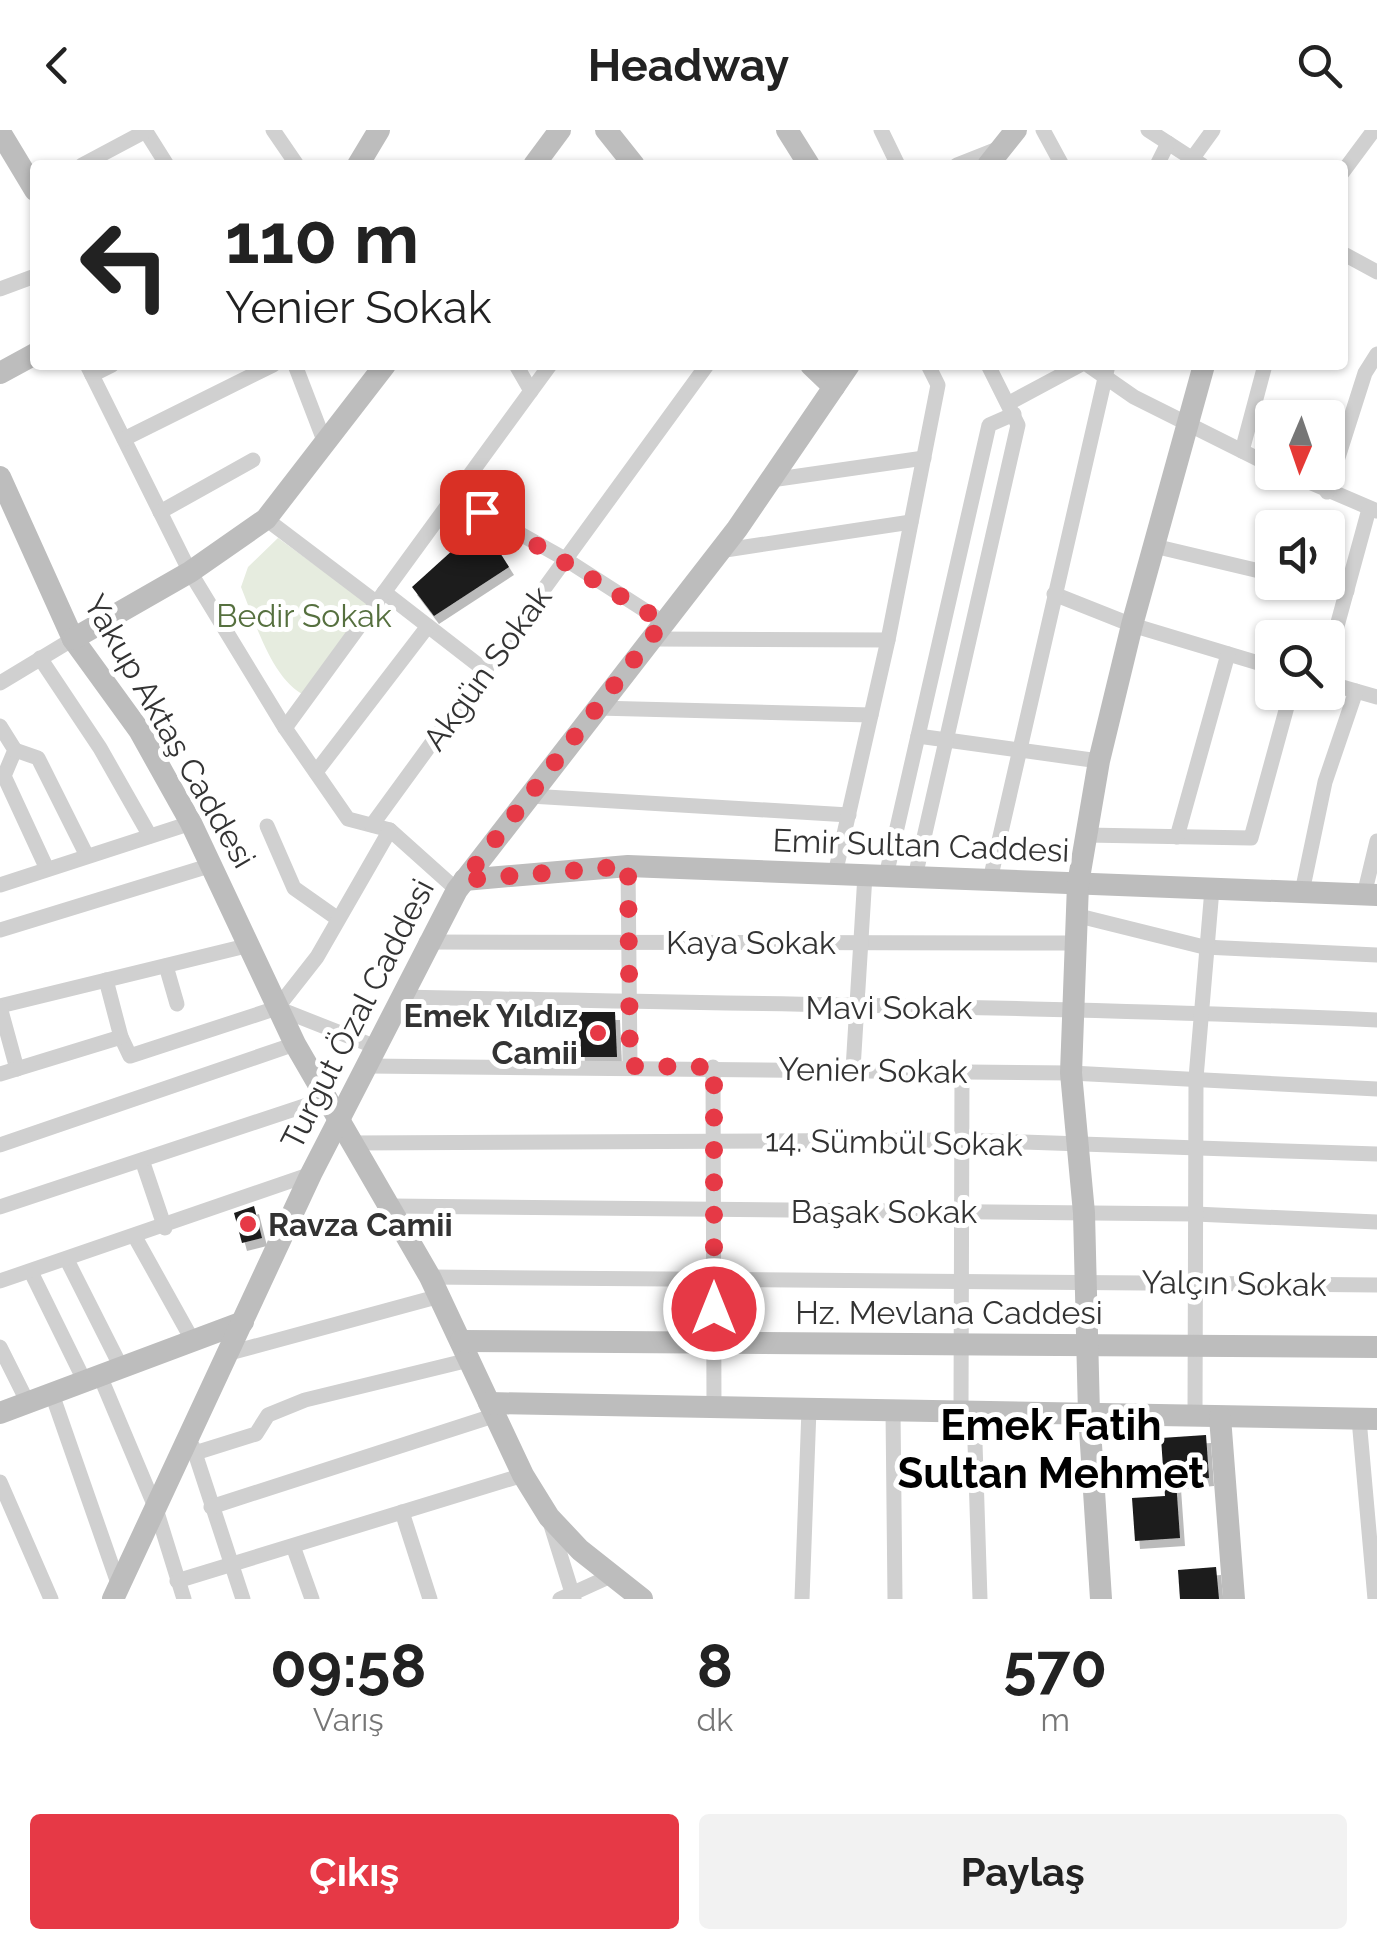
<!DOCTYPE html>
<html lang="tr">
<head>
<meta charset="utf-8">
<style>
  body { margin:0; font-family:Raleway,sans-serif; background:#f2f2f2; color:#222; height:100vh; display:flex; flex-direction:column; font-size:38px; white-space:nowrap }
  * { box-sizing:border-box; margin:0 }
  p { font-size:32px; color:#767676 }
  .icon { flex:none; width:55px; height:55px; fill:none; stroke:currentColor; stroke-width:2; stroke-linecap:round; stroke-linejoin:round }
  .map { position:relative; height:1469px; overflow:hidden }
  .details { display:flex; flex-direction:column; background:#fff; flex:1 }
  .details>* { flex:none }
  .top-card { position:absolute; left:30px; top:30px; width:1318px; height:210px; border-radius:10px; box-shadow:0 2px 8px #0004; background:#fff; color:#222; overflow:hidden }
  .needle { width:65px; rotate:182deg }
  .fabs { position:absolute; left:1255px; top:270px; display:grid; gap:20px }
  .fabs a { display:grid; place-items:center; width:90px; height:90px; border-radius:10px; background:#fff; box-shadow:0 2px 8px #0004; font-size:50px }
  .pin { position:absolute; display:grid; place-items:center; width:85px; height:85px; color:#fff; margin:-42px; border-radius:20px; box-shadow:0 5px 15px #0006 }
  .me { position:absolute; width:110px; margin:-55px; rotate:0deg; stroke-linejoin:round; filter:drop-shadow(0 0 8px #0008) }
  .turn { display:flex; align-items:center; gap:35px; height:210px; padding:0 30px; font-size:45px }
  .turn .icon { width:130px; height:130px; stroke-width:2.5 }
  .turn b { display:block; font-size:70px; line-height:85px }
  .eta { display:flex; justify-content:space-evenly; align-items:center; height:170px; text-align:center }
  .eta b { font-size:60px; font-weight:700; line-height:70px }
  .action { display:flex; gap:20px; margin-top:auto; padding:20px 30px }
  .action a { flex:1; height:115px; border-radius:10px; background:#e63946; color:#fff; font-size:40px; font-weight:700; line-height:115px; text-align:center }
  .action a+a { background:#f2f2f2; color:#222 }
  header { display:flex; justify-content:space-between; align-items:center; height:130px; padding:0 30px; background:#fff; font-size:45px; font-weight:700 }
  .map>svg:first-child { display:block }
  .green { fill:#e6ecdf }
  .building { fill:#1a1a1a; filter:url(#shadow) }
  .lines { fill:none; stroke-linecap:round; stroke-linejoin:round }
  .street { stroke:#d0d0d0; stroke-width:15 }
  .secondary { stroke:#bdbdbd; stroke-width:22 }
  .route { stroke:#e63946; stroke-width:18; stroke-dasharray:0 32.4 }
  .poi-dot { fill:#e63946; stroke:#fff; stroke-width:4 }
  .labels { text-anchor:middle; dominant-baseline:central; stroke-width:10; stroke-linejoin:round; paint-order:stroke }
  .park-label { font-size:32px; fill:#56703f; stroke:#fff }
  .street-label { font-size:32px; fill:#333; stroke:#fff }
  .poi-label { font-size:32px; font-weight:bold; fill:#333; stroke:#fff; text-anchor:end }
  .district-label { font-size:42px; font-weight:bold; fill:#000; stroke:#fff }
</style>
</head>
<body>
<header><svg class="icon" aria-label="back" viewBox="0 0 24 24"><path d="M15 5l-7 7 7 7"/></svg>Headway<svg class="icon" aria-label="search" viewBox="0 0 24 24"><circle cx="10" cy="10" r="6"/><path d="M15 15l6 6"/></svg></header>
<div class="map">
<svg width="1377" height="1469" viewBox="0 0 1377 1469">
  <defs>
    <filter id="shadow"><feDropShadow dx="5" dy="8" stdDeviation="0" flood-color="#0004"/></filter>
  </defs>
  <rect width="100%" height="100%" fill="#fff"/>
  <!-- green -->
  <path class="green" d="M278,408L370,475L302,564C270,545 255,491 241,457L248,437Z"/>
  <!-- building -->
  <g class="building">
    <path d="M490,407L509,437L434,486L412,457L454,419Z"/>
    <path d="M578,882H615L617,927H580Z"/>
    <path d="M254,1076L262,1108L242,1113L234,1083Z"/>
    <path d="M1206,1305L1209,1348L1176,1351L1180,1408L1135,1411L1132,1368L1165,1366L1161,1308Z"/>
    <path d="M1216,1437L1219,1469H1180L1178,1440Z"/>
  </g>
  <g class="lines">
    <!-- street -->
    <g class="street">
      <path d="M145,0L167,35"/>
      <path d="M273,0L297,35"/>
      <path d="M881,0L898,35"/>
      <path d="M1043,0L1062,35"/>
      <path d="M1148,0L1202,35"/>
      <path d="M1192,29L1213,0"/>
      <path d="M82,35L146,1"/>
      <path d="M957,35L1000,18"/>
      <path d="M1157,35L1168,13"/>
      <path d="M1342,43L1374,0"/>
      <path d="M1342,123L1377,142"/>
      <path d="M0,159L35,146"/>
      <path d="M87,235L190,442L285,598L348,689L390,700L457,760"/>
      <path d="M295,235L325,313"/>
      <path d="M516,235L531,261"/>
      <path d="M1088,235L1134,267L1272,336"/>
      <path d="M92,245L112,235"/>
      <path d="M1009,273L1080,235"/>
      <path d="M124,309L273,235"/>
      <path d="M1242,321L1265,235"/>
      <path d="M1286,342L1377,381"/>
      <path d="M771,350L924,328"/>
      <path d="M1327,362L1365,243L1377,224"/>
      <path d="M454,367L565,429L663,492"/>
      <path d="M160,382L253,330"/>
      <path d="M266,389L377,473"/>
      <path d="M1154,416L1272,444"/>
      <path d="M719,421L911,392"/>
      <path d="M1310,452L1347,461"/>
      <path d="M384,462L486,541"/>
      <path d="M1054,464L1132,495L1272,537"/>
      <path d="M651,509L888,510"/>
      <path d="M40,528L100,618L150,706"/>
      <path d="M1328,529L1369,379"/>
      <path d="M0,553L73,509"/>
      <path d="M1328,553L1377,567"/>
      <path d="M597,578L871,585"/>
      <path d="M0,596L15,620L4,646L47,739"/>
      <path d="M285,598L550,235"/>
      <path d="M918,606L1099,631"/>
      <path d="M15,620L38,628L87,726"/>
      <path d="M316,642L428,496"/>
      <path d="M530,666L849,685"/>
      <path d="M372,695L707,235"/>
      <path d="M267,696L294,758L338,789"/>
      <path d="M1086,705L1251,708L1291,562"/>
      <path d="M1177,707L1228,524"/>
      <path d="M628,736L630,936"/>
      <path d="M835,744L888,510L938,255L928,235"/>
      <path d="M886,746L989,295L1014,284"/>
      <path d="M915,747L1018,295L988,235"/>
      <path d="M990,750L1108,235"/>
      <path d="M0,755L191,693"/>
      <path d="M1302,762L1325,652L1356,561"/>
      <path d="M1364,765L1377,711"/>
      <path d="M1075,785L1204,817L1377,825"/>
      <path d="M0,800L212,735"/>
      <path d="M426,812L1075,813"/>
      <path d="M166,836L177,874"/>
      <path d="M401,867C727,874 1052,876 1377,890"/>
      <path d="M0,876L250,815"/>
      <path d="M0,877L17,939"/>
      <path d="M277,878L376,917"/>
      <path d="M121,907L130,926L277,878L317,827L390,700"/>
      <path d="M368,936L1071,943L1377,959"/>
      <path d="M713,937L714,1277"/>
      <path d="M853,939L865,745"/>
      <path d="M0,944L121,907L106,850"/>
      <path d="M351,1013L962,1010L1377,1024"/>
      <path d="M0,1015L295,914"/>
      <path d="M142,1030L165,1098"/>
      <path d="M392,1076L1195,1084L1377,1092"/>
      <path d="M0,1077L325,969"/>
      <path d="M135,1107L194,1213"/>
      <path d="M67,1130L122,1239"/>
      <path d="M31,1142L85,1252"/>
      <path d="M430,1147L1377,1155"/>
      <path d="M0,1151L311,1044"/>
      <path d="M0,1217L28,1273"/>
      <path d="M226,1224L440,1166"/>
      <path d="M100,1246L156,1379L184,1469"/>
      <path d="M52,1264L119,1456"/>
      <path d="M893,1281L895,1469"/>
      <path d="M961,1281L962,941"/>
      <path d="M974,1282L980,1469"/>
      <path d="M1195,1286L1196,948L1212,759"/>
      <path d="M1359,1289L1375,1469"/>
      <path d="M193,1317L243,1469"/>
      <path d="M195,1323L256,1304L268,1285L305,1270L469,1230"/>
      <path d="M0,1352L51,1469"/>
      <path d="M211,1377L496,1285"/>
      <path d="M402,1382L430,1469"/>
      <path d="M550,1392L574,1469"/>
      <path d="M293,1416L312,1469"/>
      <path d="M177,1451L523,1345"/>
      <path d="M560,1469L613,1445"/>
      <path d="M802,1469L809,1279"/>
    </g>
    <!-- secondary -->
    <g class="secondary">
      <path d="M606,0L634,35"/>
      <path d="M787,0L809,35"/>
      <path d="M0,2L35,60"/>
      <path d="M358,35L379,0"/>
      <path d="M534,35L560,0"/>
      <path d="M988,35L1016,0"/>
      <path d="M811,235L834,257"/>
      <path d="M0,243L35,224"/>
      <path d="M0,347L73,509L139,600L191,693L295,914L430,1147L523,1345L549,1387L580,1420L642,1469"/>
      <path d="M73,509L190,442L266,389L385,235"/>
      <path d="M464,750L628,736L1377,765"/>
      <path d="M461,1211L1377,1217"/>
      <path d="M489,1273L1377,1289"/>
      <path d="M0,1283L243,1192"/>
      <path d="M1220,1287L1234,1469"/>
      <path d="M113,1469L311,1044L457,760L737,399L849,235"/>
      <path d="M1101,1469L1089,1284L1084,1083L1071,943L1078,754L1099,631L1132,495L1204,235"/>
    </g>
  </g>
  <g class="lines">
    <!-- route -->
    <path class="route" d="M482,382L663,492L464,750L628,736L630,936L714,937V1179"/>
  </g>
  <!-- markers -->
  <g class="poi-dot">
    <circle cx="598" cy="903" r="10"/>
    <circle cx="248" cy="1094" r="10"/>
  </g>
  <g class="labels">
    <!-- park labels -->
    <g class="park-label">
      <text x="304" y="485">Bedir Sokak</text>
    </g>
    <!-- street labels -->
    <g class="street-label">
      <text transform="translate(487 538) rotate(-54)">Akgün Sokak</text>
      <text transform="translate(170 601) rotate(60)">Yakup Aktaş Caddesi</text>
      <text transform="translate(921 715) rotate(2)">Emir Sultan Caddesi</text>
      <text x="751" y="812">Kaya Sokak</text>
      <text x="889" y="877">Mavi Sokak</text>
      <text transform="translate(357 884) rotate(-63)">Turgut Özal Caddesi</text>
      <text transform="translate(873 940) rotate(1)">Yenier Sokak</text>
      <text transform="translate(894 1012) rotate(1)">14. Sümbül Sokak</text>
      <text x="884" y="1081">Başak Sokak</text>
      <text transform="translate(1234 1153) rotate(1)">Yalçın Sokak</text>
      <text x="949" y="1182">Hz. Mevlana Caddesi</text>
    </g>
    <!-- poi labels -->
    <g class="poi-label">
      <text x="578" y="885">Emek Yıldız<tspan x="578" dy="37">Camii</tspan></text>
      <text x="268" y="1094" text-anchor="start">Ravza Camii</text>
    </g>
    <!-- district labels -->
    <g class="district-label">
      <text x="1051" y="1295">Emek Fatih<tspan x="1051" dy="48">Sultan Mehmet</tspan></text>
    </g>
  </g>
</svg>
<div class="fabs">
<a><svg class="needle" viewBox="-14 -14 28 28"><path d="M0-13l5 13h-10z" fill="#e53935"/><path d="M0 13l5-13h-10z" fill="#767676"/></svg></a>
<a><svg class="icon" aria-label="sound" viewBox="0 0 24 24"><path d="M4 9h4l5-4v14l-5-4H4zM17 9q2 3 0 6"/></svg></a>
<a><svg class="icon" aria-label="search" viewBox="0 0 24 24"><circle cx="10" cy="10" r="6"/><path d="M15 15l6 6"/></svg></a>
</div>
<div class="pin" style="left:482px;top:382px;background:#d93025"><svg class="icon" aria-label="arrive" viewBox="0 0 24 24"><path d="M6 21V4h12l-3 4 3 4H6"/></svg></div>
<svg class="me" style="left:714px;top:1179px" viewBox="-20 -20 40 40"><circle r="17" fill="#e63946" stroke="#fff" stroke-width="3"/><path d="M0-11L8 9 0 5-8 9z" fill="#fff"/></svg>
<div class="top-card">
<div class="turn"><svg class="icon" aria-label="left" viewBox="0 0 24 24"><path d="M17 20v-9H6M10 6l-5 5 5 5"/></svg><div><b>110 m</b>Yenier Sokak</div></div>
</div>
</div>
<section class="details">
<div class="eta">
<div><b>09:58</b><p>Varış</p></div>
<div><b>8</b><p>dk</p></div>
<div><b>570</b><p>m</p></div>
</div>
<div class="action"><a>Çıkış</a><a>Paylaş</a></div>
</section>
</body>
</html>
